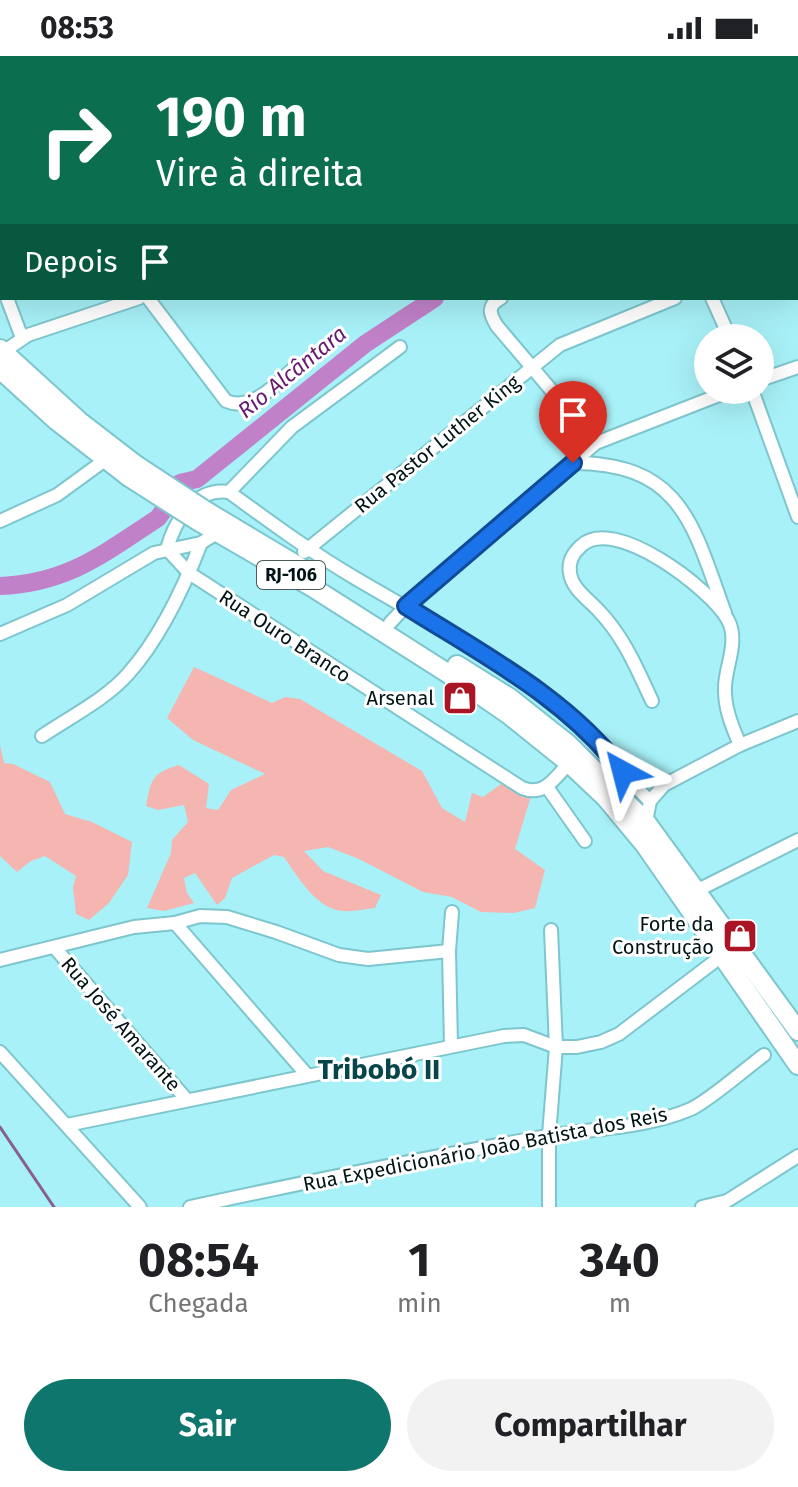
<!DOCTYPE html>
<html lang="pt">
<head>
<meta charset="utf-8">
<style>
  body { margin:0; font-family:"Fira Sans",sans-serif; background:#f2f2f2; color:#202124; height:100vh; display:flex; flex-direction:column; font-size:30px; white-space:nowrap }
  * { box-sizing:border-box; margin:0 }
  p { font-size:26px; color:#757577 }
  .icon { flex:none; width:44px; height:44px; fill:none; stroke:currentColor; stroke-width:2; stroke-linecap:round; stroke-linejoin:round }
  .map { position:relative; height:1151px; overflow:hidden }
  .side { display:flex; flex-direction:column; background:#fff; flex:1 }
  .side>* { flex:none }
  .top-card { position:absolute; left:0px; top:0px; width:798px; height:244px; box-shadow:0 8px 32px #0002; background:#0b6e4f; color:#fff; overflow:hidden }
  .buttons { position:absolute; left:694px; top:268px; display:grid; gap:16px }
  .buttons a { display:grid; place-items:center; width:80px; height:80px; border-radius:50%; background:#fff; box-shadow:0 8px 32px #0002; font-size:40px }
  .pin { position:absolute; display:grid; place-items:center; width:68px; height:68px; color:#fff; margin:-82px -34px; border-radius:50% 50% 50% 0; rotate:-45deg; box-shadow:0 0 8px #0007 }
  .pin .icon { rotate:45deg }
  .me { position:absolute; width:88px; margin:-44px; rotate:322deg; stroke-linejoin:round; filter:drop-shadow(0 0 6px #0008) }
  .turn { display:flex; align-items:center; gap:28px; height:168px; padding:0 24px; font-size:36px }
  .turn .icon { width:104px; height:104px; stroke-width:2.5 }
  .turn b { display:block; font-size:56px; line-height:68px }
  .then { display:flex; align-items:center; height:76px; padding:0 24px; background:#0003; gap:16px; font-size:30px }
  .eta { display:flex; justify-content:space-evenly; align-items:center; height:136px; text-align:center }
  .eta b { font-size:48px; font-weight:700; line-height:56px }
  .cta { display:flex; gap:16px; margin-top:auto; padding:16px 24px }
  .cta a { flex:1; height:92px; border-radius:48px; background:#0f766e; color:#fff; font-size:32px; font-weight:700; line-height:92px; text-align:center }
  .cta a+a { background:#f2f2f2; color:#202124 }
  .status { display:flex; justify-content:space-between; align-items:center; height:56px; padding:0 40px; background:#fff; direction:ltr }
  .status svg { height:22px; fill:currentColor }
  .map>svg:first-child { display:block }
  .green { fill:#f5b6b1 }
  .lines { fill:none; stroke-linecap:round; stroke-linejoin:round }
  .stream { stroke:#876092; stroke-width:3 }
  .river { stroke:#c181c8; stroke-width:18 }
  .minor-casing { stroke:#7ec6cd; stroke-width:16 }
  .highway-casing { stroke:#7ec6cd; stroke-width:22 }
  .minor { stroke:#fff; stroke-width:12 }
  .highway { stroke:#fff; stroke-width:18 }
  .highway-bridge-casing { stroke:#7ec6cd; stroke-width:22; stroke-linecap:butt }
  .highway-bridge { stroke:#fff; stroke-width:18 }
  .route-casing { stroke:#114b97; stroke-width:20 }
  .route { stroke:#1a73e8; stroke-width:14 }
  .labels { text-anchor:middle; dominant-baseline:central; stroke-width:6; stroke-linejoin:round; paint-order:stroke }
  .shield { fill:#fff; stroke:#4c5a5b; stroke-width:2 }
  .shield-label { font-size:18px; font-weight:bold; fill:#001315 }
  .street-label { font-size:20px; fill:#001315; stroke:#fff }
  .poi-label { font-size:20px; fill:#001315; stroke:#fff; text-anchor:end }
  .water-label { font-size:22px; font-style:italic; fill:#67186f; stroke:#fff }
  .district-label { font-size:28px; font-weight:bold; fill:#06464b; stroke:#fff }
</style>
</head>
<body>
<div class="status"><b>08:53</b><svg viewBox="0 0 49 12"><path d="M0 12V9h3v3zM5 12V6h3v6zM10 12V3h3v9zM15 12V0h3v12zM26 1h20v11H26zM47 4h2v5h-2z"/></svg></div>
<div class="map">
<svg width="798" height="1151" viewBox="0 0 798 1151">
  <rect width="100%" height="100%" fill="#a8f1f8"/>
  <!-- green -->
  <g class="green">
    <path d="M90,0H404L405,2H91Z"/>
    <path d="M194,611L272,647L285,641L300,643L422,715L442,752L465,766L472,737L483,741L505,725L531,740L515,793L545,814L535,852L514,857L481,856L452,841L423,836L359,803L328,791L304,795L323,815L381,839L375,852C365,853 353,856 343,855C316,853 298,821 284,801L274,799L232,822L225,842L217,849L195,817L184,822L187,837L194,847L164,855L147,852L171,797L172,784L188,766L184,749L158,754L146,750C151,723 152,717 179,709L209,728L206,752L218,754L231,734L265,718L193,684L167,662Z"/>
    <path d="M0,689L4,707L13,708L50,726L65,758L92,766L132,786L128,819L109,847L89,864L76,858L73,831L76,820L45,800L31,805L17,816L0,800Z"/>
  </g>
  <g class="lines">
    <!-- stream -->
    <path class="stream" d="M0,1071L54,1151"/>
    <!-- river -->
    <g class="river">
      <path d="M796,67L798,66"/>
      <path d="M180,427L197,423L365,288L435,242"/>
      <path d="M0,530C68,527 103,498 158,462L163,455"/>
    </g>
    <!-- minor casing -->
    <g class="minor-casing">
      <g id="minor">
        <path d="M716,0V2"/>
        <path d="M561,2L564,0"/>
        <path d="M0,46L2,51"/>
        <path d="M796,103L798,102"/>
        <path d="M0,199H2"/>
        <path d="M796,208H798"/>
        <path d="M0,223L2,229"/>
        <path d="M7,242L22,282"/>
        <path d="M148,242L226,345C251,356 277,328 294,312"/>
        <path d="M501,242C487,250 489,257 497,270L596,387"/>
        <path d="M712,242L730,282"/>
        <path d="M3,296L28,279L139,242"/>
        <path d="M760,324L798,311"/>
        <path d="M752,334L798,461"/>
        <path d="M573,407C682,407 693,469 725,557"/>
        <path d="M229,436L292,371L400,291"/>
        <path d="M0,465L57,439L105,404"/>
        <path d="M304,496L560,289L675,242"/>
        <path d="M390,567L406,550L596,387L732,334"/>
        <path d="M0,578L67,549L154,497L201,487L217,477"/>
        <path d="M652,645C637,613 624,581 599,555C589,544 572,533 570,517C568,506 573,497 581,490C613,458 711,533 728,564C739,585 726,609 725,630C724,652 732,670 740,689"/>
        <path d="M42,680C70,661 106,643 128,618C161,581 184,531 201,487"/>
        <path d="M569,707C555,722 544,741 522,732L189,517L167,493C175,464 195,431 229,436C270,466 311,496 355,522C432,567 512,610 581,668C608,690 624,722 650,745"/>
        <path d="M547,731L585,785"/>
        <path d="M646,766L650,745L664,729L740,689L798,665"/>
        <path d="M696,835L798,784"/>
        <path d="M175,867L307,1019"/>
        <path d="M55,892L187,1044"/>
        <path d="M0,904L134,871L175,867L200,860L227,861L276,876L339,899L368,903L449,895"/>
        <path d="M451,990L449,895L452,856"/>
        <path d="M0,996L140,1151"/>
        <path d="M67,1069L504,980L524,979L556,991H577L601,986L619,978L723,899"/>
        <path d="M190,1151C305,1126 420,1103 536,1082C587,1072 642,1074 691,1053C710,1044 745,1013 764,999"/>
        <path d="M549,1151V1079L556,991L551,874"/>
        <path d="M702,1151L727,1145L798,1100"/>
      </g>
    </g>
    <!-- highway casing -->
    <g class="highway-casing">
      <g id="highway">
        <path d="M0,293L79,365L136,409"/>
        <path d="M0,313L57,365L129,421"/>
        <path d="M206,455L303,513"/>
        <path d="M198,465L312,531L463,627L508,658L569,707L606,742L645,789L798,1009"/>
        <path d="M457,609L510,642L568,688L646,766L798,975"/>
      </g>
    </g>
    <!-- minor -->
    <use href="#minor" class="minor"/>
    <!-- highway -->
    <use href="#highway" class="highway"/>
    <!-- highway-bridge casing -->
    <g class="highway-bridge-casing">
      <g id="highway-bridge">
        <path d="M136,409L206,455"/>
        <path d="M129,421L198,465"/>
      </g>
    </g>
    <!-- highway-bridge -->
    <use href="#highway-bridge" class="highway-bridge"/>
  </g>
  <g class="lines">
    <!-- route casing -->
    <g class="route-casing">
      <path id="route" d="M573,407L406,550C482,598 569,643 623,716"/>
    </g>
    <!-- route -->
    <use href="#route" class="route"/>
  </g>
  <!-- icons -->
  <defs>
    <g id="shop-square" transform="scale(1.8)"><rect x="-9" y="-9" width="18" height="18" rx="4" fill="#aa1425" stroke="#fff"/><path d="M-5-2.5h2.3a2.7 3.5 0 0 1 5.4 0H5L5.5 6h-11ZM-1.5-2.5h3a1.5 2.3 0 0 0-3 0Z" fill="#fff"/></g>
  </defs>
  <g fill-rule="evenodd">
    <use href="#shop-square" x="460" y="642"/>
    <use href="#shop-square" x="740" y="880"/>
  </g>
  <g class="labels">
    <!-- shield labels -->
    <rect class="shield" x="257" y="505" width="68" height="28" rx="6"/>
    <g class="shield-label">
      <text x="291" y="519">RJ-106</text>
    </g>
    <!-- street labels -->
    <g class="street-label">
      <text transform="translate(437 388) rotate(-39)">Rua Pastor Luther King</text>
      <text transform="translate(285 580) rotate(33)">Rua Ouro Branco</text>
      <text transform="translate(121 968) rotate(49)">Rua José Amarante</text>
      <text transform="translate(485 1093) rotate(-11)">Rua Expedicionário João Batista dos Reis</text>
    </g>
    <!-- poi labels -->
    <g class="poi-label">
      <text x="434" y="642">Arsenal</text>
      <text x="714" y="868">Forte da<tspan x="714" dy="23">Construção</tspan></text>
    </g>
    <!-- water labels -->
    <g class="water-label">
      <text transform="translate(292 316) rotate(-39)">Rio Alcântara</text>
    </g>
    <!-- district labels -->
    <g class="district-label">
      <text x="379" y="1013">Tribobó II</text>
    </g>
  </g>
</svg>
<div class="buttons">
<a><svg class="icon" aria-label="layers" viewBox="0 0 24 24"><path d="M12 4l9 5-9 5-9-5zM3 14l9 5 9-5"/></svg></a>
</div>
<div class="pin" style="left:573px;top:407px;background:#d93025"><svg class="icon" aria-label="arrive" viewBox="0 0 24 24"><path d="M6 21V4h12l-3 4 3 4H6"/></svg></div>
<svg class="me" style="left:623px;top:716px" viewBox="-20 -20 40 40"><path d="M0-17L14 15 0 8-14 15z" fill="#1a73e8" stroke="#fff" stroke-width="4"/></svg>
<div class="top-card">
<div class="turn"><svg class="icon" aria-label="right" viewBox="0 0 24 24"><path d="M7 20v-9h11M14 6l5 5-5 5"/></svg><div><b>190 m</b>Vire à direita</div></div>
<div class="then">Depois<svg class="icon" aria-label="arrive" viewBox="0 0 24 24"><path d="M6 21V4h12l-3 4 3 4H6"/></svg></div>
</div>
</div>
<section class="side">
<div class="eta">
<div><b>08:54</b><p>Chegada</p></div>
<div><b>1</b><p>min</p></div>
<div><b>340</b><p>m</p></div>
</div>
<div class="cta"><a>Sair</a><a>Compartilhar</a></div>
</section>
</body>
</html>
